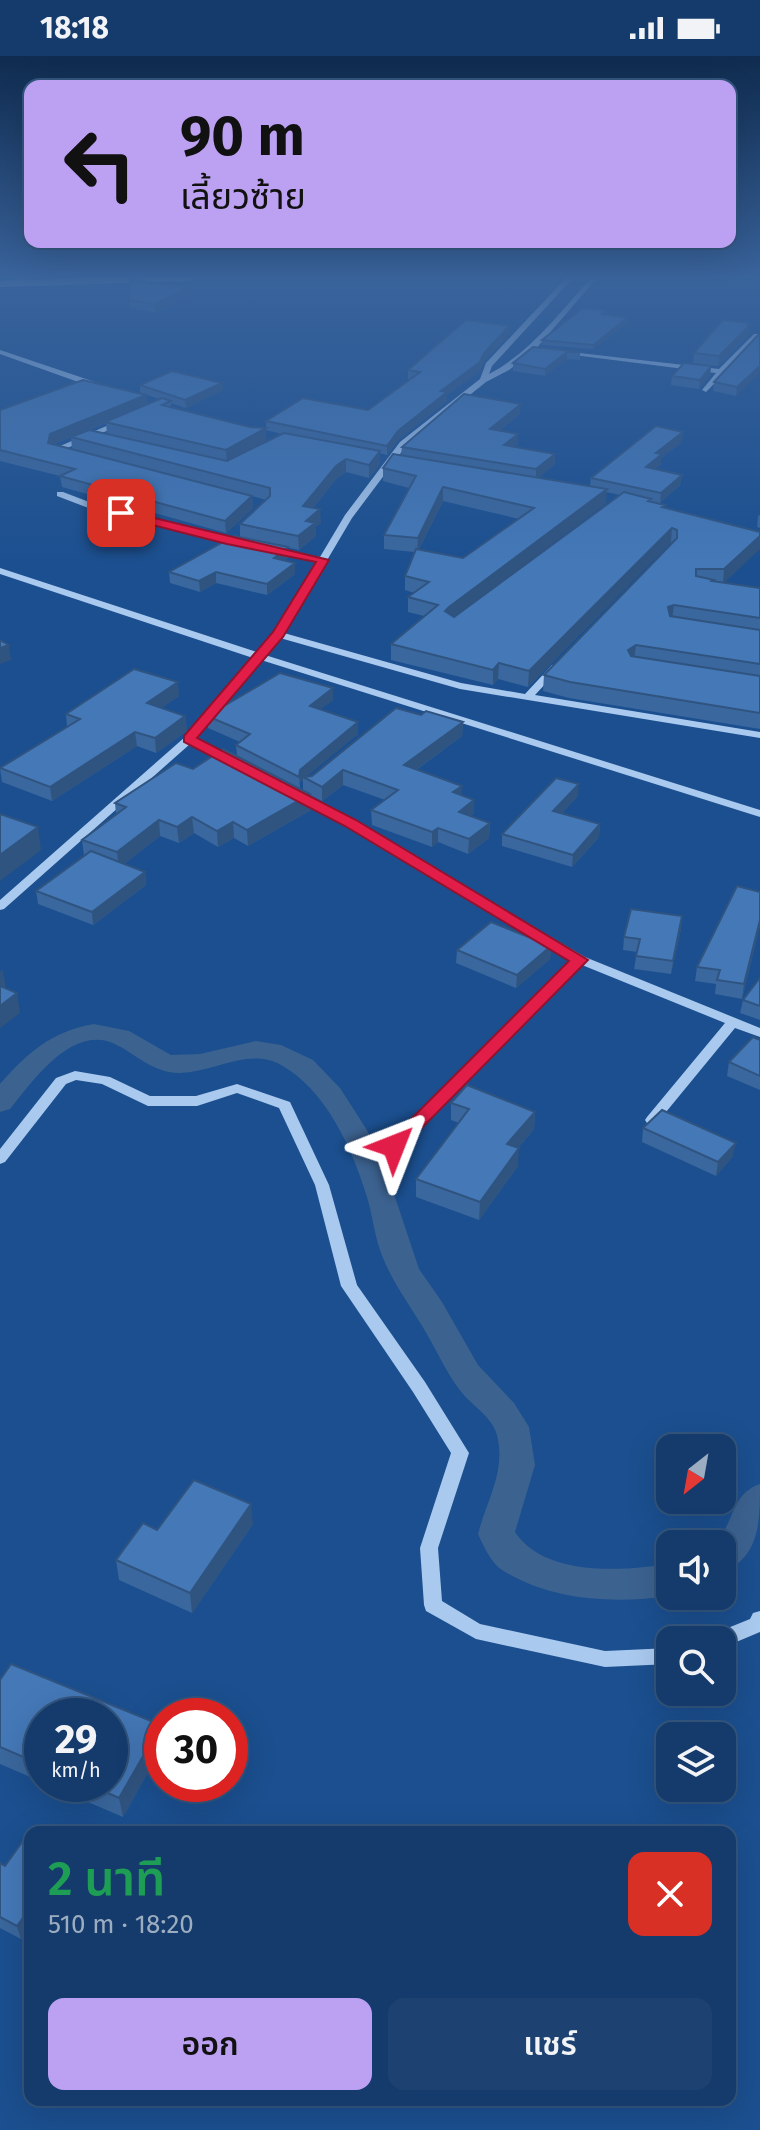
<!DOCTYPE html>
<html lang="th">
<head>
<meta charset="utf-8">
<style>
  body { margin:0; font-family:"Fira Sans","Noto Sans Thai",sans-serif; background:#1d4271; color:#f1f3f6; height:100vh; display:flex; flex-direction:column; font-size:30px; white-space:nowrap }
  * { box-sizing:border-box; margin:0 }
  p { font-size:26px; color:#9dadc1 }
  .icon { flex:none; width:44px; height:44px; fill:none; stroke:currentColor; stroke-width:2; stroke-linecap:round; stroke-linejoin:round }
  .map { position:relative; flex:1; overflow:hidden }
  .panel { position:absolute; left:24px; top:1770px; width:712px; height:280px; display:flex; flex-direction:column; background:#143b6b; border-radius:16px; box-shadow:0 8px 32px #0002,0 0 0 2px #33557e }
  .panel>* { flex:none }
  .banner { position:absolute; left:24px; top:24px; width:712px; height:168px; border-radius:16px; box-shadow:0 8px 32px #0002,0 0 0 2px #33557e; background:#bca0f2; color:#111; overflow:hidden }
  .needle { width:52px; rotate:211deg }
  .controls { position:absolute; left:656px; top:1378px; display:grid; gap:16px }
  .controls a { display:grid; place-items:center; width:80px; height:80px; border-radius:16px; background:#143b6b; box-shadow:0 8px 32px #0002,0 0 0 2px #33557e; font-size:40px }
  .speed { position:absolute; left:24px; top:1642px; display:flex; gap:16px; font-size:40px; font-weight:700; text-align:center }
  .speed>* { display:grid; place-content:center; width:104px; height:104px; border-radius:50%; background:#143b6b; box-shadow:0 8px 32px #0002,0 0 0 2px #33557e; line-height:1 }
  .speed small { font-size:20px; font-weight:400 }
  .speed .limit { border:12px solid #d22; background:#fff; color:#111 }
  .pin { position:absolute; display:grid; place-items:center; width:68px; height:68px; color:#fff; margin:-34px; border-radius:16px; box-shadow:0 4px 12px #0006 }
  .me { position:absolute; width:88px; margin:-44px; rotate:45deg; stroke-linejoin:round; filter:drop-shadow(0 0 6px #0008) }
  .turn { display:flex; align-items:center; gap:28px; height:168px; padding:0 24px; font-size:36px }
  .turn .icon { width:104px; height:104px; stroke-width:2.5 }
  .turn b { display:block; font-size:56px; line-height:68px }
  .round { display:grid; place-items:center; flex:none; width:84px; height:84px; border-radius:16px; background:#1d4271 }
  .head { display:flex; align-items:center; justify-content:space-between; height:136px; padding:0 24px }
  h1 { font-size:48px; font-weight:600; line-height:60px; color:#1e9e55 }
  .action { display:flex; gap:16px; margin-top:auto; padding:16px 24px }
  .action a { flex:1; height:92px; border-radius:16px; background:#bca0f2; color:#111; font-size:32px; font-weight:600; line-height:92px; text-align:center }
  .action a+a { background:#1d4271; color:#f1f3f6 }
  .status { display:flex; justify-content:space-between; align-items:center; height:56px; padding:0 40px; background:#143b6b; direction:ltr }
  .status svg { height:22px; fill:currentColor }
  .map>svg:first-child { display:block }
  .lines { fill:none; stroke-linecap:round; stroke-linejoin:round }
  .canal { fill:#3c6290; fill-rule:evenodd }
  .minor { fill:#a9c9ee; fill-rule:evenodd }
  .highway { fill:#fff; fill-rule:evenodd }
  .wall { fill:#3a679d; fill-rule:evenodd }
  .shaded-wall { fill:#305480 }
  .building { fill:#4478b7; stroke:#305480; stroke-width:2 }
  .route { fill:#e11d48; stroke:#92132f; stroke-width:2 }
</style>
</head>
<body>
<div class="status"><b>18:18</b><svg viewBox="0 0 49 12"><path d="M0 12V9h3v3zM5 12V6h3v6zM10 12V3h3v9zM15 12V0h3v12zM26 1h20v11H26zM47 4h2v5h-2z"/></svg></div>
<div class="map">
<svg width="760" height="2074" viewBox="0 0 760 2074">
  <rect width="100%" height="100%" fill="#1b4f8f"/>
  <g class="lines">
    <!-- canal -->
    <g class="canal">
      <path d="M94,968L129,975L171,999L200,998L256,985L281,989L313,1004L340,1032L367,1074L385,1111L419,1213L442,1246L478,1309L514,1347L529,1371L535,1409L515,1476C545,1521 622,1515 670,1508V1540C614,1548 551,1545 502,1514C491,1507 483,1489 478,1478C487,1443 506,1416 497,1379C492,1361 474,1351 463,1338C451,1324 443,1307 434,1291C419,1261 396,1234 383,1202C374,1181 373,1159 366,1138C352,1092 325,1033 281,1009C245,989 206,1023 169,1016C145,1011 131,994 110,986C69,972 31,1027 10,1053L0,1056V1028C27,997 52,975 94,968Z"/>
      <path d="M760,1428C760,1465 760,1502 722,1516V1488H712C736,1471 728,1439 760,1428Z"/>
    </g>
    <!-- minor -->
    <g class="minor">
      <path d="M22,222H39L0,229V225Z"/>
      <path d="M566,222H573L492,310L489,318C531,296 559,257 591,222H597L534,295L509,314L486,326L406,390L352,462L284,577L461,627L525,638L552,609L556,608L561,611L535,639L760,676V682L460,633L280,582L265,599L760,754V761L261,604L195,682L235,703V707H227L190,688L4,853L0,854V844L185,681L253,602L0,518V512L257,596L274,577L317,505L266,495V491L320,501L345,459L400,386L480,323L486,307Z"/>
      <path d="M754,278H760V281L706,336L702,334L716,317L558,297L562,295L719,313Z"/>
      <path d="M0,294L101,328L102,330L95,332L0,298Z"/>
      <path d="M118,365L125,367L58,396L51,394Z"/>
      <path d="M57,436H63L97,449L249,488L245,491L91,453L57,440Z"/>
      <path d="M295,735L354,765L585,901L760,972V981L735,972L657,1067H647L645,1064L647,1061L725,967L582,909L399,1093H389L387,1090L389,1087L572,905L346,769L291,740V736Z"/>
      <path d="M75,1015L110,1021L150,1040H196L237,1028L290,1046L329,1129L357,1229L425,1326L469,1397L438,1492L442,1545L480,1568L605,1595L670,1592V1608L605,1611L476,1583L426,1555L424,1549L420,1492L451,1397L413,1336L341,1230L315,1129L279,1052L237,1037L197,1050H148L102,1028L76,1024L66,1028L5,1106L0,1108V1093L56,1022Z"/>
      <path d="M760,1555V1576L722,1592V1584H711L713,1578L750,1563L753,1557Z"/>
    </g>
    <!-- highway -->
    <path class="highway" d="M85,222H195L189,225L0,231V225Z"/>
  </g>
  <!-- wall -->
  <g class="wall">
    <path d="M187,232L188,240L155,256L130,252L129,244Z"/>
    <path d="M605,254V258L627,262V267L593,293L542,289V284Z"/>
    <path d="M748,267L749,278L718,310L693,307L694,297Z"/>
    <path d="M760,277L736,340L713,335L714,326Z"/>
    <path d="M509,278L484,305L480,315L447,339V345L398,384L387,399L380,397V408L369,422L346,416L336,423L313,452L321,467L315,471L316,480L299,494L240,481V468L266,444L252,440L253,452L226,477L62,431L60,420L0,405V354L146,339L147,349L160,343L140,337V329L222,327L223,334L186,352L171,347V351L250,371L266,372V385L282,378L266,374V365L368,354L411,323H408V314ZM106,367L107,378L89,374ZM71,381L72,393L54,388Z"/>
    <path d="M533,291L580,296V304L567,303L545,320L513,315V307Z"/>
    <path d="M711,310L710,319L699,333L671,329L672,320Z"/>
    <path d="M520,358L499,375L518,378V388L514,391L555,408L538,422L590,430L591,422L682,386L661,402V408L655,413L682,419L680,429L660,447L665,452L760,476L724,527L760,532V673L569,642L543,635L544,619L672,487L671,486L528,631L498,623L493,629L391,604V588L424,560L408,556V541L414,537L405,534V520L414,496L384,493V479L409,432L383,425V412L401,399L402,391ZM606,436L620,439L476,544L606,447ZM443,445L519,463L463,502L419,493Z"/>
    <path d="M760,459V472L757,471L758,460Z"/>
    <path d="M288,491V502L285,504L295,507V518L267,539L216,527L200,536L170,527L169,516Z"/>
    <path d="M179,640L161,652L185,660L187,675L156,697L137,690L52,745L2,726L0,712L67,671L66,658Z"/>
    <path d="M333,644L320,653L358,678L306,720H312L421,659L463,666L462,680L416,714L462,739L474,744V758L471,760L490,767L489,782L468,798L438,786L432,791L372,769L371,754L385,744L343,729L322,745L310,739L311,754L248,790L234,782L218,791L194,777L179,787L160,780L124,808L145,816L146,829L93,869L38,848L36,835L84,800L82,784L116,758L115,747L193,713L237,700L236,689L240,686L208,672L207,660ZM303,724V734L300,733V726Z"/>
    <path d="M578,740L562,757L600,768L599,781L572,811L502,790V778Z"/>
    <path d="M760,836V869L742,943L715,938L716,928L695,925L697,911Z"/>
    <path d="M681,873L671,918L634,913L637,896L623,894L624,881Z"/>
    <path d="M551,890L550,903L516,932L456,907L457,894Z"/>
    <path d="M760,924V964L740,957L743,944Z"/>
    <path d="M760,984V1034L727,1020L729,1006Z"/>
    <path d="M451,1047L535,1056L534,1073L518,1092V1110L479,1164L416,1141V1123L459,1067L451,1064Z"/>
    <path d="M643,1072L733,1100L716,1120L642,1086Z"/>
    <path d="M253,1468L192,1557L119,1524L116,1504L157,1474Z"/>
    <path d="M0,1624L161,1669L162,1691L123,1761L46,1728H110L42,1660V1726L0,1708Z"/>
    <path d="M30,1785V1869L21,1883L0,1872V1807L5,1810Z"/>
  </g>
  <!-- shaded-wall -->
  <g class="shaded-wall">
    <path d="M187,232L188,240L155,256V248Z"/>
    <path d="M627,262V267L593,293V289Z"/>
    <path d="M748,267V272L750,269L749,278L718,310L719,300Z"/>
    <path d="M509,270V278L484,305L480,315L447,339V345L398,384L387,399V390L398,375L484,297Z"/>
    <path d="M567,296V303L545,320V313Z"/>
    <path d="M711,310L710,319L699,333L700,324Z"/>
    <path d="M760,310V317L736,340L737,331Z"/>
    <path d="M222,327L223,334L186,352L185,344Z"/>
    <path d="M146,339L147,350L51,389L48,387L50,378Z"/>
    <path d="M521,348L520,358L489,383L490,373Z"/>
    <path d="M266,372V385L227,407L226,394Z"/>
    <path d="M683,376L682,386L661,402V408L645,422L646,411L656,397Z"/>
    <path d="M518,378V388L504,399V389Z"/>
    <path d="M380,395V408L369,422V409Z"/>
    <path d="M555,398V408L536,424V413Z"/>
    <path d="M346,403V416L336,423L304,463L303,450L336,410Z"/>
    <path d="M682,419L680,429L660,447L661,437Z"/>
    <path d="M443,431V445L417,497L418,482Z"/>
    <path d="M607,433L606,447L448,566L445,555L449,551Z"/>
    <path d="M252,440L253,452L226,477L225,465Z"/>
    <path d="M320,453L321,467L315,471L316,480L299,494L298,480L306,465Z"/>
    <path d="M672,472L671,486L528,631L529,615Z"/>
    <path d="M760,480V493L723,528L724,513Z"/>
    <path d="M288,491V502L275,513L274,502Z"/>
    <path d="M295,507V518L267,539V528Z"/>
    <path d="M216,516V527L200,536L199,525Z"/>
    <path d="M674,549L672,564L667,566L668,551Z"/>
    <path d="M9,589L11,604L0,608V592Z"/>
    <path d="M636,589L634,604L628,594Z"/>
    <path d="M499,607L498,623L493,629V614Z"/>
    <path d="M178,626L179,640L148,661L147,647Z"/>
    <path d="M333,632V644L310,661V650Z"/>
    <path d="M185,660L187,675L156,697L155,682Z"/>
    <path d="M358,666V678L305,722L303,721V724L300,726L299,733L300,714Z"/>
    <path d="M463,666L462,680L403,723L404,709Z"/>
    <path d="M135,676L137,690L52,745L50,731Z"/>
    <path d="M343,714V729L322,745V731Z"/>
    <path d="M579,728L578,740L552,768L553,755Z"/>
    <path d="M462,730L461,744L453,736Z"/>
    <path d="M310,738L311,754L248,790L247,774Z"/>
    <path d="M474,744V758L459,770V756Z"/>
    <path d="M192,761L194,777L179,787L177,771Z"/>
    <path d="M159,764L160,780L119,812L117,796Z"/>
    <path d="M233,766L234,782L218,791L217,775Z"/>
    <path d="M490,767L489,782L468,798L469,783Z"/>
    <path d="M600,768L599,781L572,811L573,799Z"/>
    <path d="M38,771L41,794L0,825V799Z"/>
    <path d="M438,772V786L432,791V776Z"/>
    <path d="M145,816L146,829L93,869L92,856Z"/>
    <path d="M682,860L681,873L671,918L673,905Z"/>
    <path d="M760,864V869L742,943L744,928Z"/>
    <path d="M551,890L550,903L516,932L517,919Z"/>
    <path d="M3,914L6,933L0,937V916Z"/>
    <path d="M17,937L20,957L0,972V950Z"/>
    <path d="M535,1056L534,1073L506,1106L507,1088Z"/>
    <path d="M736,1087L733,1100L716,1120L718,1106Z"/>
    <path d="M519,1092L518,1110L479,1164L480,1146Z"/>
    <path d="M251,1448L253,1468L192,1557L190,1537Z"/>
    <path d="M161,1669L162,1691L123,1761L119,1742Z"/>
    <path d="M30,1852V1869L21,1883L17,1870Z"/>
  </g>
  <!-- building -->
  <g class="building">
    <path d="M130,223L187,232L155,248L129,244Z"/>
    <path d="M583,252L605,254L602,258L627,262L593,289L542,284Z"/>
    <path d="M466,264L509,270L484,297L480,306L441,335L447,336L398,375L387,390L266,365L303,342L368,354L420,316L408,314Z"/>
    <path d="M723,264L748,267L747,269H750L719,300L694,297Z"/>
    <path d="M760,277V310L737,331L714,326Z"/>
    <path d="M533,291L580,296H567L545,313L513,307Z"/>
    <path d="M684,307L711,310L700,324L672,320Z"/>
    <path d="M172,315L222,327L185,344L140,329Z"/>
    <path d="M83,324L146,339L50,378L48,387L252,440L225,465L60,420L75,413L0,394V354Z"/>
    <path d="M464,338L521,348L490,373L518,378L504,389L555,398L536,413L402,391Z"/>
    <path d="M162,342L171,345L162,349L250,371L266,372L226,394L105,366Z"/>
    <path d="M656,370L683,376L656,397L662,398L646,411L682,419L661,437L591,422Z"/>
    <path d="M89,374L227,405L284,377L380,395L369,409L346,403L336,410L303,450L320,453L306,465L315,467L298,480L240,468L270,440V432L71,381Z"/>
    <path d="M393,398L607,433L449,551L445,555L454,561L624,436L651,443L648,445L665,449L662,451L760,476V480L724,513H696V520L714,524L712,525L760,532V562L674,549L668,551L670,560L760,574V608L636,589L628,594L631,600L760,620V657L570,626L544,619L677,482V474L672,472L529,615L499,607L493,614L391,588L438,549L408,541L429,526L405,520L416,493L463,502L534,452L443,431L418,482L384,479L416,420L383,412Z"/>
    <path d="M234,480L288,491L274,502L295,507L267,528L216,516L199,525L169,516Z"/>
    <path d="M0,584L9,589L0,592Z"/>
    <path d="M134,613L178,626L147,647L185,660L155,682L135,676L50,731L0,712L80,663L66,658Z"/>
    <path d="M280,617L333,632L310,650L358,666L300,714L299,721L236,689L250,678L207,660Z"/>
    <path d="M396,652L421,659L426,655L463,666L404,709L462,730L453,736L474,744L459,756L490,767L469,783L438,772L432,776L371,754L398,734L343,714L322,731L303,721L312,720Z"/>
    <path d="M223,693L310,738L247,774L233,766L217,775L192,761L177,771L159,764L117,796L82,784L126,751L115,747L176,707L193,713Z"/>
    <path d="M556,722L579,728L553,755L600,768L573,799L502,778Z"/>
    <path d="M0,758L38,771L0,799Z"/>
    <path d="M91,795L145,816L92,856L36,835Z"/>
    <path d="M737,830L760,836V864L744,928L717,924L720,914L697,911Z"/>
    <path d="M631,853L682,860L673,905L636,900L640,883L624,881Z"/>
    <path d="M491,866L551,890L517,919L457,894Z"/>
    <path d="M759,923L760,924V950L743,944Z"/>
    <path d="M0,930L17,937L0,950Z"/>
    <path d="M753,981L760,984V1020L729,1006Z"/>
    <path d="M467,1029L535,1056L507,1088L519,1092L480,1146L416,1123L469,1053L451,1047Z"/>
    <path d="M662,1054L736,1087L718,1106L643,1072Z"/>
    <path d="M194,1424L251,1448L190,1537L116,1504L143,1467L157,1474Z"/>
    <path d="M11,1608L161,1669L119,1742L87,1728H110V1660H42V1709L0,1691V1624Z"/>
    <path d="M25,1782L30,1785V1852L17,1870L0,1861V1807L5,1810Z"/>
  </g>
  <!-- sky -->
  <linearGradient id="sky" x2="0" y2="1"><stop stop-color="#0f2b4f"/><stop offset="0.43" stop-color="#39639b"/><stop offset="1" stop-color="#39639b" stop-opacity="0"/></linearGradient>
  <rect width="760" height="512" fill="url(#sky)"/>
  <!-- route -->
  <path class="route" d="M121,454L329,504L283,581L197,682L356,764L588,904L400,1094L394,1096L384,1090L569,905L345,770L184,686V680L273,576L316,506L227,488L117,460V455Z"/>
</svg>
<div class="controls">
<a><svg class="needle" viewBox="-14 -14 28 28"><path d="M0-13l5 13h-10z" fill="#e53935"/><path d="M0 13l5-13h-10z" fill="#9dadc1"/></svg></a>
<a><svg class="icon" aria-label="sound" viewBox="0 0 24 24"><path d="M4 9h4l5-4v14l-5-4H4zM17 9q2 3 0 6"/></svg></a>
<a><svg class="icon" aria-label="search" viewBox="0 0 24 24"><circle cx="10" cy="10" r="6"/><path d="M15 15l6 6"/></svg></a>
<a><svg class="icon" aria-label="layers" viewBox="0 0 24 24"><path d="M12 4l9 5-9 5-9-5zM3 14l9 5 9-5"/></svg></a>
</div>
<div class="speed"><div>29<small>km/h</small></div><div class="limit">30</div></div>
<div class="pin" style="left:121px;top:457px;background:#d93025"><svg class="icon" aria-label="arrive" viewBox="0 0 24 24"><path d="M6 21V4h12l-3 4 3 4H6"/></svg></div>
<svg class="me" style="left:394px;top:1090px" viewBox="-20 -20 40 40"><path d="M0-17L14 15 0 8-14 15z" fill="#e11d48" stroke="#fff" stroke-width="4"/></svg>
<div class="banner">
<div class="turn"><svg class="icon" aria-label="left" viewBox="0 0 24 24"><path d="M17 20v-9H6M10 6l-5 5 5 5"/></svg><div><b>90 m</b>เลี้ยวซ้าย</div></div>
</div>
<section class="panel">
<div class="head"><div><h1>2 นาที</h1><p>510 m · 18:20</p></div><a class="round" style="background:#d93025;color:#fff"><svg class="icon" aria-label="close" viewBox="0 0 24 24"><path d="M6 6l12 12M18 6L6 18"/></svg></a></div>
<div class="action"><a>ออก</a><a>แชร์</a></div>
</section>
</div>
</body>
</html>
